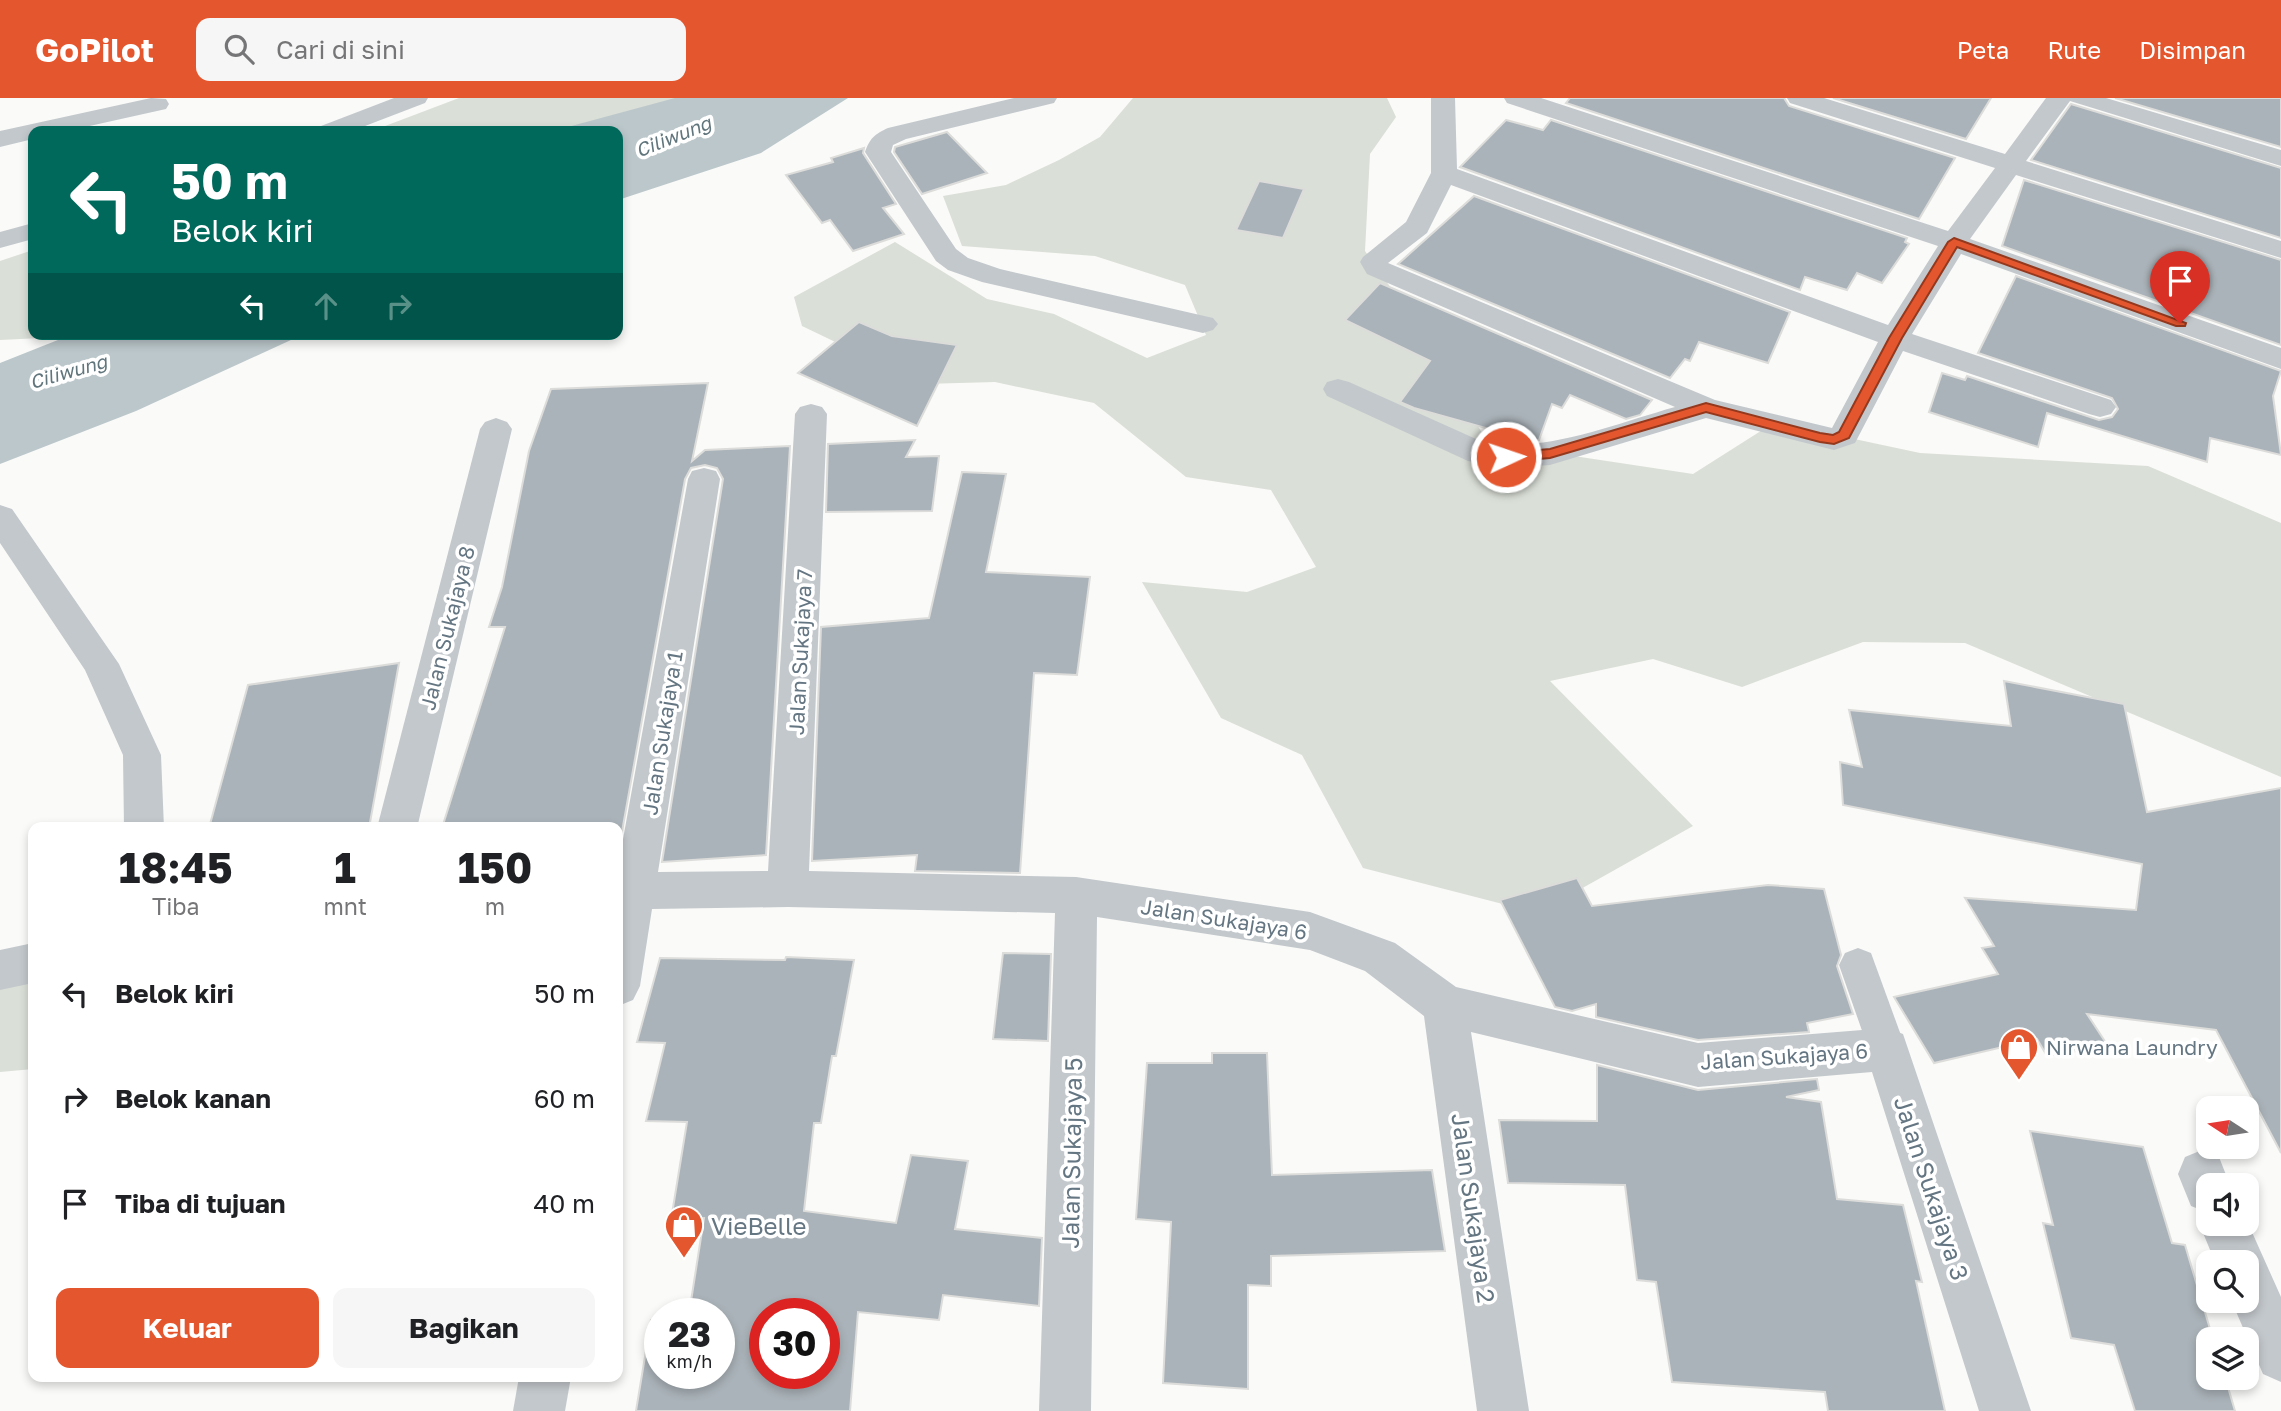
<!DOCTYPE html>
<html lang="id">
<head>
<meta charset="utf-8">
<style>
  body { margin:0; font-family:"Golos Text",sans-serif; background:#f6f6f6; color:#202124; height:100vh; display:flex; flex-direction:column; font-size:26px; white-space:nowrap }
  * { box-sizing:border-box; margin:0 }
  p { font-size:23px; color:#757577 }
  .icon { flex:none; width:38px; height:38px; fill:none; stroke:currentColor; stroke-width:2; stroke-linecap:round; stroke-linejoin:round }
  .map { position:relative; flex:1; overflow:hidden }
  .sheet { position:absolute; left:28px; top:724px; width:595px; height:560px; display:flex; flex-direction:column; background:#fff; border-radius:14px; box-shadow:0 4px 10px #0003 }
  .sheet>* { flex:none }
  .hud { position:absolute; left:28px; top:28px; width:595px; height:214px; border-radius:14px; box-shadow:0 4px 10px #0003; background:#00695c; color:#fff; overflow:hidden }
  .needle { width:46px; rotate:282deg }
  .controls { position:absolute; left:2196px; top:998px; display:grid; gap:14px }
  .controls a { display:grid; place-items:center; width:63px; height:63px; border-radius:14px; background:#fff; box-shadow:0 4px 10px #0003; font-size:35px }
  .speed { position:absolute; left:644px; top:1200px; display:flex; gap:14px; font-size:35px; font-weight:700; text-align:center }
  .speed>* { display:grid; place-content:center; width:91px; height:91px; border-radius:50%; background:#fff; box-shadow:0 4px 10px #0003; line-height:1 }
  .speed small { font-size:18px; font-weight:400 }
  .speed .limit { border:10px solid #d22; background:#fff; color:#111 }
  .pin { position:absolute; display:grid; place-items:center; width:60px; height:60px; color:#fff; margin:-72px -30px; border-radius:50% 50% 50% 0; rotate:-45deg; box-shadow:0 0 7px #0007 }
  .pin .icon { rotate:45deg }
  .me { position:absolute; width:77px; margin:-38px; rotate:87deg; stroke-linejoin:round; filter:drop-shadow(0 0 5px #0008) }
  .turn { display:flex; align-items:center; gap:24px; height:147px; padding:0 28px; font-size:32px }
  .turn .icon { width:91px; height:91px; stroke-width:2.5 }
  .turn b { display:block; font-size:49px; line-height:60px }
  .lanes { display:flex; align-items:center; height:66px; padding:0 28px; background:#0003; justify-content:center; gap:35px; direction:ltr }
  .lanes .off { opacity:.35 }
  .eta { display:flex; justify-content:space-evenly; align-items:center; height:119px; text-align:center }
  .eta b { font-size:42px; font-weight:700; line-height:49px }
  .button { display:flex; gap:14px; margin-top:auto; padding:14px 28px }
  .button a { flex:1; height:80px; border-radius:14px; background:#e4572e; color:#fff; font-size:28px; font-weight:700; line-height:80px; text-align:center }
  .button a+a { background:#f6f6f6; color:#202124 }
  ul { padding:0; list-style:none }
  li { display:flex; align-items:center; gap:21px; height:105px; padding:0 28px }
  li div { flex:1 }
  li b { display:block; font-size:26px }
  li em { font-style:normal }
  header { display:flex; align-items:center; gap:42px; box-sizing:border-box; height:98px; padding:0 35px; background:#e4572e; color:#fff }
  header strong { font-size:33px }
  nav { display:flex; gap:38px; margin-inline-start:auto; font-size:24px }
  .search { width:490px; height:63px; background:#f6f6f6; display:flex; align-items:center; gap:18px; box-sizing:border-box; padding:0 24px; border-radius:14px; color:#757577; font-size:26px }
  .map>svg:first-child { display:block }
  .green { fill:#dadfd7 }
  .water { fill:#bbc7cb }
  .building { fill:#aab3b9; stroke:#dcdcda; stroke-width:2; fill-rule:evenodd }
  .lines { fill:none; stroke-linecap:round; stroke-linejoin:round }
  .pedestrian { fill:#c3c8cc; fill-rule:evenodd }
  .minor { fill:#c3c8cc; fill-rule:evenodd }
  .route { fill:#e4572e; stroke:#94391e; stroke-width:2 }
  .labels { text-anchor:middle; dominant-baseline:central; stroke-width:7; stroke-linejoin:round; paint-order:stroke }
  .far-water-label { font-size:19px; font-style:italic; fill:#60757c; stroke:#fff }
  .street-label { font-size:21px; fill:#657683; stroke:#fff }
  .poi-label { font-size:21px; fill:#657683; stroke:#fff; text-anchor:start }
  .near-street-label { font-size:24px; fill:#657683; stroke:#fff }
  .near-poi-label { font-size:24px; fill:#657683; stroke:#fff; text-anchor:start }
</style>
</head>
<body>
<header>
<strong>GoPilot</strong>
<div class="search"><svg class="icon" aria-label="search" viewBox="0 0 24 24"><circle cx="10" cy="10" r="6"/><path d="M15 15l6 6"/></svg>Cari di sini</div>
<nav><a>Peta</a><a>Rute</a><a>Disimpan</a></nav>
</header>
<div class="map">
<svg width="2281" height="1313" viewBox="0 0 2281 1313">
  <rect width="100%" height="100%" fill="#fafaf8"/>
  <!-- green -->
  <g class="green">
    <path d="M459,0H713L618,33H372Z"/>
    <path d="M1133,0H1387L1396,19L1370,56L1365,153L1426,240L1488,345L1693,376L1775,324L1920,355L2148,368L2281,425V679L1965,545L1863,544L1742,589L1653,561L1550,583L1693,728L1538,815L1363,770L1302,657L1221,620L1142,484L1247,494L1316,469L1271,392L1186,379L1094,305L995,284L923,286L802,228L794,199L895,144L987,201L1054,216L1147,260L1206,237L1185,187L1095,158L962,148L943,98L1006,87L1059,62L1100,39Z"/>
    <path d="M33,152V236H124L0,242V163Z"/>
    <path d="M33,876V971L0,974V883Z"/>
  </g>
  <!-- water -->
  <g class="water">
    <path d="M675,0H848L761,55L618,102V33H553Z"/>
    <path d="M73,236H304L136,313L0,366V265Z"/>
  </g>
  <!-- building -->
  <g class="building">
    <path d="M1570,0H1784L1789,8L1955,60L1919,121L1566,5Z"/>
    <path d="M1833,0H1991L1966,41Z"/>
    <path d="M2115,0H2281V49Z"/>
    <path d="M2071,6L2281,70V140L2031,62Z"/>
    <path d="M1506,22L1543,32L1551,22L1907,140L1905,144L1909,146L1882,185L1857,175L1847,192L1805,179L1800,192L1460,69Z"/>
    <path d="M947,34L987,75L922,96L894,54L895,49Z"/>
    <path d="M864,50L863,55L896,106L883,110L904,136L853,153L830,122L822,125L786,77L833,64L831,60Z"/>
    <path d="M2024,82L2281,162V247L2002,148Z"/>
    <path d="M1259,83L1304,91L1283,140L1236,132Z"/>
    <path d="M1474,98L1790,214L1768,265L1699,244L1690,263L1685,261L1670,280L1398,166Z"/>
    <path d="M2016,178L2281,273L2273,298L2281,357L2210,340L2207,364L2047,315L2038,349L1929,314L1942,275L1965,282L1967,278L2099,322L2112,319L2118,311L2112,300L1978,255Z"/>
    <path d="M1380,185L1652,302L1640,317L1626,321L1570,297L1562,310L1552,306L1539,342L1532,343L1414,310L1400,304L1430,263L1345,222Z"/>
    <path d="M859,224L892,238L957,247L917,328L798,275Z"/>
    <path d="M708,285L692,363L705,352L790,348L766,757L662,764L723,381L717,370L705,367L691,370L685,381L618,756V730H442L505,529H489L502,489L529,353L551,291Z"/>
    <path d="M915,342L906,359L939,358L932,413L826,414L828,346Z"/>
    <path d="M962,374L1006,376L986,474L1090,479L1077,577L1034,575L1020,775L915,773L917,757L812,763L821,529L929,520Z"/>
    <path d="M399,565L369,730H209L248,587Z"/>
    <path d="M2004,583L2124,606L2147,714L2281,690V1055L2216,932L2087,916L2108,948L2047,958L2037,941L1934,965L1894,899L1998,876L1982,850L1994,848L1965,800L2136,812L2142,766L1843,707L1840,664L1862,669L1849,612L2011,628Z"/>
    <path d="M1577,780L1592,808L1768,787L1824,791L1841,857L1837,868L1853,916L1807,925L1809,934L1698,942L1596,919V906L1572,913L1555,909L1500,802Z"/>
    <path d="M1003,855L1051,856L1048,943L993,941Z"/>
    <path d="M786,859L854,862L836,958H832L821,1025H814L804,1113L896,1125L911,1057L968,1063L955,1131L1042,1140L1039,1208L943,1197L939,1222L858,1214L850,1313H636L651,1222H660V1276H719V1216H689L704,1120L671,1122L687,1024L646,1023L665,945L637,944L660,860L785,862ZM765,1216H824V1276H765Z"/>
    <path d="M1212,955H1267L1272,1077L1432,1072L1445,1153L1271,1158V1188L1248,1187V1291L1163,1285L1171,1124L1136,1121L1147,965H1212Z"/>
    <path d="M1597,967L1698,992L1817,981L1819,992L1786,999L1821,1004L1837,1101L1903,1107L1922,1184L1916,1183L1945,1313H1828L1825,1294L1672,1284L1656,1184L1637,1182L1625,1087L1508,1085L1499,1022L1597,1023Z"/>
    <path d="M2030,1033L2143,1049L2172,1145L2185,1147L2213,1241H2208V1279H2225L2235,1313H2135L2114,1247L2071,1240L2043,1125L2053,1127Z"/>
  </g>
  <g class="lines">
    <!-- pedestrian -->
    <path class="pedestrian" d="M1858,850L1871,855L1906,951L1901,964L1887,969L1873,964L1839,867L1845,855Z"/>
    <!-- minor -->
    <g class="minor">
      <path d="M151,0L166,1L169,6L166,11L67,33H33V41L0,49V33Z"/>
      <path d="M394,0H428L425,5L352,33H317L321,28Z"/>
      <path d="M1014,0H1057L1054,5L906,41L893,47L891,54L956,151L968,160L1000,171L1213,220L1218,226L1213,232L1203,235L982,184L948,172L936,163L865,54C870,40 875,36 888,30Z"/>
      <path d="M1431,0H1455L1457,71L1888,227L1938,148L1507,5L1504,0H1541L1948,133L1995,70L1790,5L1787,0H1824L2005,56L2046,0H2106L2281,52V68L2070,3L2026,63L2281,143V160L2016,77L1970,141L2281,250V271L1961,156L1912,236L2111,302L2116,309L2111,316L2100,319L2089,316L1903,253L1855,345L1834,352L1706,320L1550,367L1506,370L1468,363L1327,298L1323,291L1327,284L1338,281L1349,284L1485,345C1550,354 1614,326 1675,309L1367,176L1360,164L1363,159L1406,124L1431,75ZM1451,87L1878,244L1832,330L1715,302L1388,165L1427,135Z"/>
      <path d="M33,125V141L0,150V134Z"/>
      <path d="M811,306L822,309L827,316L809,773L1076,779L1310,814L1395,845L1456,889L1698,945L1887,930L1903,936L2031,1313H1979L1872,974L1698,989L1471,934L1529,1313H1477L1424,918L1365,873L1310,852L1097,819L1091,1313H1039L1055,815L788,809L652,811L640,888L633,902L618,908V769L688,381L692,373L704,370L716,373L720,381L658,774L768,773L795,316L800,309Z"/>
      <path d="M496,320L507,324L512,331L417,730H377L480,331L485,324Z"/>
      <path d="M0,407L12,411L119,566L161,657L164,730H124L123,657L85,572L0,445Z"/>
      <path d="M33,845V885L0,892V852Z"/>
      <path d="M2202,1052L2219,1059L2230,1087H2208V1125L2247,1123L2281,1199V1284L2263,1276L2231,1202H2247V1164H2215L2199,1125L2204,1113L2191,1108L2178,1076L2185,1059Z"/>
      <path d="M519,1279H571L565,1313H513Z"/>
    </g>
  </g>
  <!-- route -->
  <path class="route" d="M1954,140L2186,225L2185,228H2176L1957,149L1902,240L1849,340L1834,346L1820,344L1706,314L1550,360L1506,364L1499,359L1506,355L1550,351L1706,305L1820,335L1833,337L1839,334L1889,240L1948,144Z"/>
  <!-- icons -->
  <defs>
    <g id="shop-pin" transform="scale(2.0125)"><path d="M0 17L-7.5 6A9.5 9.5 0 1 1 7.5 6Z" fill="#e4572e" stroke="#fff"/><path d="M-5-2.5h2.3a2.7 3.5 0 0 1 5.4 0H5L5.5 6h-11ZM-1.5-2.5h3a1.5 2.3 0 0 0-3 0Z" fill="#fff"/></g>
  </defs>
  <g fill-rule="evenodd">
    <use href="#shop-pin" x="2019" y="949"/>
    <use href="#shop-pin" x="684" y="1127"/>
  </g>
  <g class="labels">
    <!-- far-water labels -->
    <g class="far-water-label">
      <text transform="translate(673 38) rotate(-22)">Ciliwung</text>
      <text transform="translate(68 273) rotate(-16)">Ciliwung</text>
    </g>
    <!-- street labels -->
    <g class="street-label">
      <text transform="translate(447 530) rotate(-76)">Jalan Sukajaya 8</text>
      <text transform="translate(800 554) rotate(-87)">Jalan Sukajaya 7</text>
      <text transform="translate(662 635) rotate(-81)">Jalan Sukajaya 1</text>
      <text transform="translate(1224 821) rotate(9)">Jalan Sukajaya 6</text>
      <text transform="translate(1784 958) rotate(-4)">Jalan Sukajaya 6</text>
    </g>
    <!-- poi labels -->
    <g class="poi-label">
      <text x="2046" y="949">Nirwana Laundry</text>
    </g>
    <!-- near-street labels -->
    <g class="near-street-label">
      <text transform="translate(1071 1055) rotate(-89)">Jalan Sukajaya 5</text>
      <text transform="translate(1932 1090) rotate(72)">Jalan Sukajaya 3</text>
      <text transform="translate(1474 1110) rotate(82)">Jalan Sukajaya 2</text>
    </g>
    <!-- near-poi labels -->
    <g class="near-poi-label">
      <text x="711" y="1127">VieBelle</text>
    </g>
  </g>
</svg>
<div class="controls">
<a><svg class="needle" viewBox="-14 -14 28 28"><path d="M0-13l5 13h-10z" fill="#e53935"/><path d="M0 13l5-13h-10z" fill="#757577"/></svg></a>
<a><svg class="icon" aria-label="sound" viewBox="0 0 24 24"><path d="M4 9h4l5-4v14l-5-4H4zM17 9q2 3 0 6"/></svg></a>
<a><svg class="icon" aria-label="search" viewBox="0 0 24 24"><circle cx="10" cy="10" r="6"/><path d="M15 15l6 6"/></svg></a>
<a><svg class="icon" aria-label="layers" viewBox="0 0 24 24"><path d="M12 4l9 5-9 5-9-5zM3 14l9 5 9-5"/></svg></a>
</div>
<div class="speed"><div>23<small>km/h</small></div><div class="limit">30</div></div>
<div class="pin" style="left:2180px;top:225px;background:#d93025"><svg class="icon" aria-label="arrive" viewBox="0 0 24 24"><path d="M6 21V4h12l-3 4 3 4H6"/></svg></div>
<svg class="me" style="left:1506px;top:359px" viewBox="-20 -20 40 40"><circle r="17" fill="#e4572e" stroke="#fff" stroke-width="3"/><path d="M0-11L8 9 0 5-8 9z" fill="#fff"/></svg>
<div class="hud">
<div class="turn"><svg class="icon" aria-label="left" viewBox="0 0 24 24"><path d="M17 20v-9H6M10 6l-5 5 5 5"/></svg><div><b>50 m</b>Belok kiri</div></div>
<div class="lanes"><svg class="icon" aria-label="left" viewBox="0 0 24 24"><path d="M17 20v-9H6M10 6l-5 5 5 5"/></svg><svg class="icon off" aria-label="ahead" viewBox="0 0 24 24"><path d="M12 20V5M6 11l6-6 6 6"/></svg><svg class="icon off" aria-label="right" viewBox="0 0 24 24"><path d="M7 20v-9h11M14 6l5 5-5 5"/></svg></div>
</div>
<section class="sheet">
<div class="eta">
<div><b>18:45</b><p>Tiba</p></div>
<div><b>1</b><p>mnt</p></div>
<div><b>150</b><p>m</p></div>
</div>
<ul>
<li><svg class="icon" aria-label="left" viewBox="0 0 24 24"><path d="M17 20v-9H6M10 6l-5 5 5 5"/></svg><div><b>Belok kiri</b></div><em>50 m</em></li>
<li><svg class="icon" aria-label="right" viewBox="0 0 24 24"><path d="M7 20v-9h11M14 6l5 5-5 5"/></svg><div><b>Belok kanan</b></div><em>60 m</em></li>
<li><svg class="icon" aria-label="arrive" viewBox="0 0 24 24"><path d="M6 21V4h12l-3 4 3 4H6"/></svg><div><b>Tiba di tujuan</b></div><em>40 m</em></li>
</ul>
<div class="button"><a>Keluar</a><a>Bagikan</a></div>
</section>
</div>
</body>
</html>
